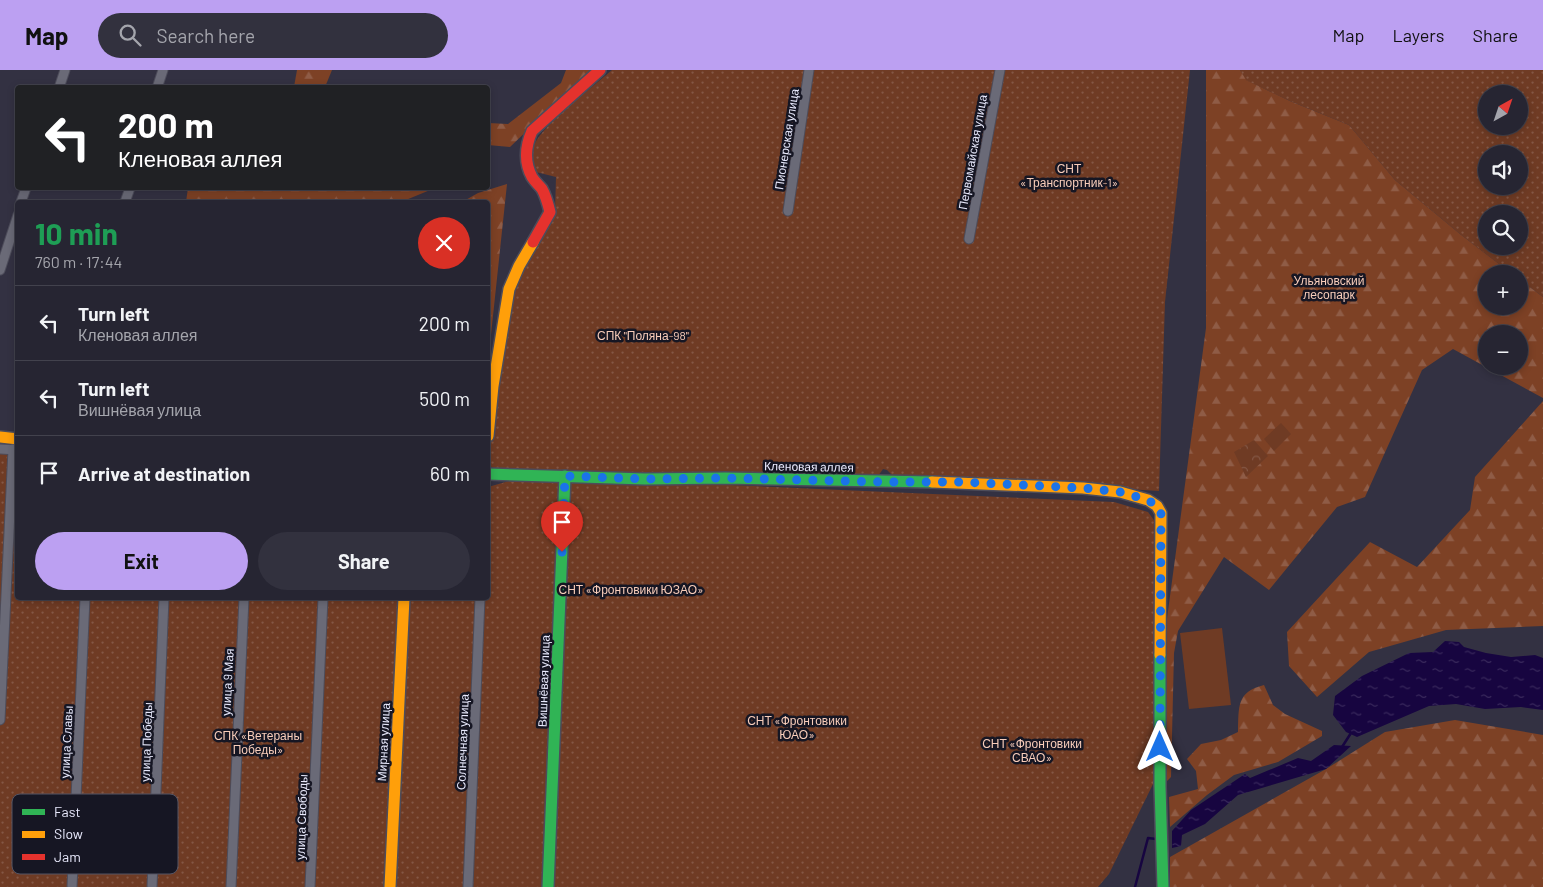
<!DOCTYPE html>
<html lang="en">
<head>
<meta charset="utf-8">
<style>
  body { margin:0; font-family:Barlow,sans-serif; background:#32313e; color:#f1f3f6; height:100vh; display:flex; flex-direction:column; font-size:19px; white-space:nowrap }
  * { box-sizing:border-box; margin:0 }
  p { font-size:16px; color:#a4a5ac }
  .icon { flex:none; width:28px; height:28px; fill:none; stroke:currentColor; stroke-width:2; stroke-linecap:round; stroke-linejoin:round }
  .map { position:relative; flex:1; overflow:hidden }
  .sheet { position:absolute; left:15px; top:130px; width:475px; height:400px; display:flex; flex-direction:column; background:#262532; border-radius:5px; box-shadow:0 2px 8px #0003,0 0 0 1px #42424d }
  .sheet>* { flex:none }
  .banner { position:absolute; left:15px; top:15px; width:475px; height:105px; border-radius:5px; box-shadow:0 2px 8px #0003,0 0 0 1px #42424d; background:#202124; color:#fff; overflow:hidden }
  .needle { width:32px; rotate:40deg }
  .controls { position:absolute; left:1478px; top:15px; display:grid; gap:10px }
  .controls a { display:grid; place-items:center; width:50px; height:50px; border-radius:50%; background:#262532; box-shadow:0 2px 8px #0003,0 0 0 1px #42424d; font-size:25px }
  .pin { position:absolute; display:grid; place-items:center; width:42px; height:42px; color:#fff; margin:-51px -21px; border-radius:50% 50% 50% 0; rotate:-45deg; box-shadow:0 0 5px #0007 }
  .pin .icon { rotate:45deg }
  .me { position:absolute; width:55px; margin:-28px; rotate:0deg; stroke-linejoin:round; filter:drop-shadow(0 0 4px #0008) }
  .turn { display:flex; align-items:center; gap:18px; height:105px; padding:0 20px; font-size:22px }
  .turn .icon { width:65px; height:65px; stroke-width:2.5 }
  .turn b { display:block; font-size:35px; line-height:42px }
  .round { display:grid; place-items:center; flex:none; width:52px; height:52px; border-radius:26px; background:#32313e }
  .head { display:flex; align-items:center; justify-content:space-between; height:85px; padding:0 20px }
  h1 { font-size:30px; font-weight:700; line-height:38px; color:#1e9e55 }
  .action { display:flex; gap:10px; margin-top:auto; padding:10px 20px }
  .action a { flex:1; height:58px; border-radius:30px; background:#bca0f2; color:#111; font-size:20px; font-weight:700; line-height:58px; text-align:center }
  .action a+a { background:#32313e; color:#f1f3f6 }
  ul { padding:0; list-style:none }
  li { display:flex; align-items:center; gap:15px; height:75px; padding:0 20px; border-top:1px solid #42424d }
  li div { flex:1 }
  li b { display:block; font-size:19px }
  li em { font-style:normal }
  header { display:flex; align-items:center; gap:30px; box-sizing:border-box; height:70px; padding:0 25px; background:#bca0f2; color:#111 }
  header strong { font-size:24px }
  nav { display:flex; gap:28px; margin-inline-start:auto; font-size:18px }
  .search { width:350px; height:45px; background:#32313e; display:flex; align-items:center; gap:12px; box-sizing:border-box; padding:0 18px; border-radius:28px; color:#a4a5ac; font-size:19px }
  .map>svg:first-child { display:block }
  .grass { fill:url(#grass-dots); fill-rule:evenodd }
  .forest { fill:url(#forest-firs); fill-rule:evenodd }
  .park { fill:url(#park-crowns) }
  .pitch { fill:#6f3b24 }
  .water { fill:url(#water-ripples) }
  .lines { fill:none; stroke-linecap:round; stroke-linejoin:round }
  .stream { stroke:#170540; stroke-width:2.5 }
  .street-casing { stroke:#4d4c5a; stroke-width:11 }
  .fast-casing { stroke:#4d4c5a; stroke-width:14 }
  .slow-casing { stroke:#4d4c5a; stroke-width:14 }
  .jam-casing { stroke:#4d4c5a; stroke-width:14 }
  .street { stroke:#6a6a77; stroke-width:9 }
  .fast { stroke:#30b455; stroke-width:11 }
  .slow { stroke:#ff9f0a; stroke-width:11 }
  .jam { stroke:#e5322d; stroke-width:11 }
  .route { stroke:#1a73e8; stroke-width:9; stroke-dasharray:0 16.2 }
  .labels { text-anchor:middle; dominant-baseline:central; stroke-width:5; stroke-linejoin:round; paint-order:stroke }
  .street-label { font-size:12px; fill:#e8e9fc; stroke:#161623 }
  .park-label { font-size:12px; fill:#f8cdba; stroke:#161623 }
  .key { fill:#161623; stroke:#555564; stroke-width:1 }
  .key-label { font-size:14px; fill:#e8e9fc }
</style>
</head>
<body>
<header>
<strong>Map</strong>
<div class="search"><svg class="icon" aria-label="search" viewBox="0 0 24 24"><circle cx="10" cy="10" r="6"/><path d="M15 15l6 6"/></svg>Search here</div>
<nav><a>Map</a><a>Layers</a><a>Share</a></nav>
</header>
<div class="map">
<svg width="1543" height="817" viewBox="0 0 1543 817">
  <defs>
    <pattern id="grass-dots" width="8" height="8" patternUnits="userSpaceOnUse" patternTransform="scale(1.25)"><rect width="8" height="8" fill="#6f3b24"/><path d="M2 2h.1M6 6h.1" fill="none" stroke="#845745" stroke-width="1.8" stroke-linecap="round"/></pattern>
    <pattern id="forest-firs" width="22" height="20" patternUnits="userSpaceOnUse" patternTransform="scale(1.25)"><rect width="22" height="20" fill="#7d4125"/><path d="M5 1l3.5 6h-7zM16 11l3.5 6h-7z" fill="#8f5c46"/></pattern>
    <pattern id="park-crowns" width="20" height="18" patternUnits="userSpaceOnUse" patternTransform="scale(1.25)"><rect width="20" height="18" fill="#6f3b24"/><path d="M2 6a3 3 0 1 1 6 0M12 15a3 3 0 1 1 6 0" fill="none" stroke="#845745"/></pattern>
    <pattern id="water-ripples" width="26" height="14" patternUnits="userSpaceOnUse" patternTransform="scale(1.25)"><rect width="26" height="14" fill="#170540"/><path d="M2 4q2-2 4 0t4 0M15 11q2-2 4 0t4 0" fill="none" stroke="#39295c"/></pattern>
  </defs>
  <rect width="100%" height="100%" fill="#333142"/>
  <!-- grass -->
  <g class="grass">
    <path d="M612,0H1190L1165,232L1159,421L1047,414L895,408L887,400L883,399L878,406L496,400L489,395L488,390L509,228L523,193L555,142L556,107L536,102C533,93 532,85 534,76C540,57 595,15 612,0Z"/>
    <path d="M1240,0H1543V227L1519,209V204H1512L1460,164L1395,110L1349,55L1290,31L1245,10ZM1486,24H1519V56H1486ZM1486,84H1519V116H1486ZM1486,144H1519V176H1486Z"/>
    <path d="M0,377H17L18,528H488V417L527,406L1114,432L1148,442L1156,453L1154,712L1109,804L1098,817H0Z"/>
  </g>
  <!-- forest -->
  <g class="forest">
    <path d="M297,0H332L325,17H294Z"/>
    <path d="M566,0H590L510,77L488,75V53L508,54L561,13Z"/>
    <path d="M1206,0H1240L1246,10L1290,31L1349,55L1395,110L1460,164L1512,204H1486V236H1519V209L1543,227V328L1453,279L1422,300L1365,427L1337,437L1269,520L1224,487L1178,561L1174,583L1171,707L1165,713L1166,556L1206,258ZM1486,264H1519V296H1486Z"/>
    <path d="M507,114L488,293V132H462L478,123Z"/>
    <path d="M188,118H435L401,132H186Z"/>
    <path d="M1543,331V556L1446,560L1369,582L1317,627L1289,596L1287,562L1370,472L1417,497L1470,440L1475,407Z"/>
    <path d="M1264,615L1273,635L1285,644L1322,661V666L1278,692L1234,705L1207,725L1170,757L1169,727L1198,719L1196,701L1187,689L1201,674L1221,670L1238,662C1239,637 1236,622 1264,615Z"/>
    <path d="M1455,650L1543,665V817H1170V787L1326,699L1385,662Z"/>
  </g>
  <!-- park -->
  <path class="park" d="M1254,370L1268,386L1246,407L1234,382Z"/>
  <!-- pitch -->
  <g class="pitch">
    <path d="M1281,353L1291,364L1274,381L1264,369Z"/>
    <path d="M1222,558L1231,635L1189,639L1180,563Z"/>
  </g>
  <!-- water -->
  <g class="water">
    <path d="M1445,571L1459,572L1464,577L1486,583L1511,587L1535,585L1543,588V640L1521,637L1485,639L1456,634L1429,636L1357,667L1346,662L1333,645L1335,626L1362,606L1409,583L1433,582Z"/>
    <path d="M1334,675L1351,676L1326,699L1238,725L1205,754L1182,765L1181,776L1172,778V761L1191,740L1245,704L1250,708L1298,688L1311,691Z"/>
  </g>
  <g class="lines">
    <!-- stream -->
    <g class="stream">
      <path d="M1342,677L1351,663"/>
      <path d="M1135,817L1148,768L1156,769"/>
    </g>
    <!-- street casing -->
    <g class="street-casing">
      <g id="street">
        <path d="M59,18L65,0"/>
        <path d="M157,18L163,0"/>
        <path d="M21,132L26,118"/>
        <path d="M125,132L130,118"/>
        <path d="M788,141L809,0"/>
        <path d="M969,169L1000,0"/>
        <path d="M0,200L18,145"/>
        <path d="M0,379L17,380"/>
        <path d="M0,650L13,379"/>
        <path d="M72,817L85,528"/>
        <path d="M152,817L164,528"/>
        <path d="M231,817L244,528"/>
        <path d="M310,817L323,528"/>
        <path d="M468,817L480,528"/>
      </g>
    </g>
    <!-- fast casing -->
    <g class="fast-casing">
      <g id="fast">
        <path d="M488,404L645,409L725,408L932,412"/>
        <path d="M1160,585V716L1163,817"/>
        <path d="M548,817L565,406"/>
      </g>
    </g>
    <!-- slow casing -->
    <g class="slow-casing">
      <g id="slow">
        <path d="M488,366L493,316L509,219L519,196L533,172"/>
        <path d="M0,367L18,369"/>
        <path d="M932,412L1083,418L1120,422L1148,430L1157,436L1161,443L1160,585"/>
        <path d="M390,817L404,528"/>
      </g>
    </g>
    <!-- jam casing -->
    <g class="jam-casing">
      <path id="jam" d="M533,172L550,142C548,134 546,126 542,119C539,115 535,112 532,107C524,92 525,77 532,61L600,0"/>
    </g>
    <!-- street -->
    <use href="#street" class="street"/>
    <!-- fast -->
    <use href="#fast" class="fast"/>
    <!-- slow -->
    <use href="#slow" class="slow"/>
    <!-- jam -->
    <use href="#jam" class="jam"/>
  </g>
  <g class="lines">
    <!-- route -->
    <path class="route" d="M562,482L565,406L646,409L725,408L883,412H961L1083,418L1120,422L1148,430L1157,436L1161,443L1160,677"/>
  </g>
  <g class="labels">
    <!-- street labels -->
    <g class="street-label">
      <text transform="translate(786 69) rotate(-81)">Пионерская улица</text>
      <text transform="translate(972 82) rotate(-80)">Первомайская улица</text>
      <text transform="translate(809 396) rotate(1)">Кленовая аллея</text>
      <text transform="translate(543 611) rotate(-88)">Вишнёвая улица</text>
      <text transform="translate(227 612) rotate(-87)">улица 9 Мая</text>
      <text transform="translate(66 672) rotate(-87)">улица Славы</text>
      <text transform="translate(146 672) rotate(-88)">улица Победы</text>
      <text transform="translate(383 672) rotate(-87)">Мирная улица</text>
      <text transform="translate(462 672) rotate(-88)">Солнечная улица</text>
      <text transform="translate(301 747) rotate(-88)">улица Свободы</text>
    </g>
    <!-- park labels -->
    <g class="park-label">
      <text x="1069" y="98">СНТ<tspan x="1069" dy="14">«Транспортник-1»</tspan></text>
      <text x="1329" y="210">Ульяновский<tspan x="1329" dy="14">лесопарк</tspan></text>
      <text x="643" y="265">СПК "Поляна-98"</text>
      <text x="631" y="519">СНТ «Фронтовики ЮЗАО»</text>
      <text x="797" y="650">СНТ «Фронтовики<tspan x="797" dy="14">ЮАО»</tspan></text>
      <text x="258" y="665">СПК «Ветераны<tspan x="258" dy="14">Победы»</tspan></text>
      <text x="1032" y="673">СНТ «Фронтовики<tspan x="1032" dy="14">СВАО»</tspan></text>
    </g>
  </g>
  <!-- legend -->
  <rect x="12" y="724" width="166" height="80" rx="8" class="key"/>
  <rect x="22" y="739" width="23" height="6" fill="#30b455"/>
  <rect x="22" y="761" width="23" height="7" fill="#ff9f0a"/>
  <rect x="22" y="784" width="23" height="6" fill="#e5322d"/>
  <g class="key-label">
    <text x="54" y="747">Fast</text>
    <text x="54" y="769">Slow</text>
    <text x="54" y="792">Jam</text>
  </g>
</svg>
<div class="controls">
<a><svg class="needle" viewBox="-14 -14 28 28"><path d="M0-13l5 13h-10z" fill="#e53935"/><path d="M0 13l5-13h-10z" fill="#a4a5ac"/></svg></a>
<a><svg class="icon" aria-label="sound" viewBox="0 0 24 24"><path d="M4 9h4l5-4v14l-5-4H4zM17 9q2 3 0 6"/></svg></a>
<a><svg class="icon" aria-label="search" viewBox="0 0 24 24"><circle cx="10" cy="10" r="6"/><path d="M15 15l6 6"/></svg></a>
<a>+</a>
<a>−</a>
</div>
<div class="pin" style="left:562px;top:482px;background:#d93025"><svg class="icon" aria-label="arrive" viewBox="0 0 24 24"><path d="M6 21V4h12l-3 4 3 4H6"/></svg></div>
<svg class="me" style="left:1160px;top:677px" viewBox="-20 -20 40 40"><path d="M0-17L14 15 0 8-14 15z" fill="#1a73e8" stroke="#fff" stroke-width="4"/></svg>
<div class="banner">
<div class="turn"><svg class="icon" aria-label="left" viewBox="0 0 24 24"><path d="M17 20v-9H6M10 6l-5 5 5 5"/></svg><div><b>200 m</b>Кленовая аллея</div></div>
</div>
<section class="sheet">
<div class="head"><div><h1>10 min</h1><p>760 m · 17:44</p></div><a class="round" style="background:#d93025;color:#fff"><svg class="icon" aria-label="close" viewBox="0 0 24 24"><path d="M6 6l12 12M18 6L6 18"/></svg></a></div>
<ul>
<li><svg class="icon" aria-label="left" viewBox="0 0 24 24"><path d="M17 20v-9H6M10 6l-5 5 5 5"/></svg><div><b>Turn left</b><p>Кленовая аллея</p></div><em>200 m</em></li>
<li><svg class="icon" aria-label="left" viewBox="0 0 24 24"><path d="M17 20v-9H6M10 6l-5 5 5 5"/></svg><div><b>Turn left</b><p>Вишнёвая улица</p></div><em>500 m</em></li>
<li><svg class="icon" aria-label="arrive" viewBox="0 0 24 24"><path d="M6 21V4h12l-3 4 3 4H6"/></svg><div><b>Arrive at destination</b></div><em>60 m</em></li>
</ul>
<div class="action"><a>Exit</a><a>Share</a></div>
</section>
</div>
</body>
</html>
